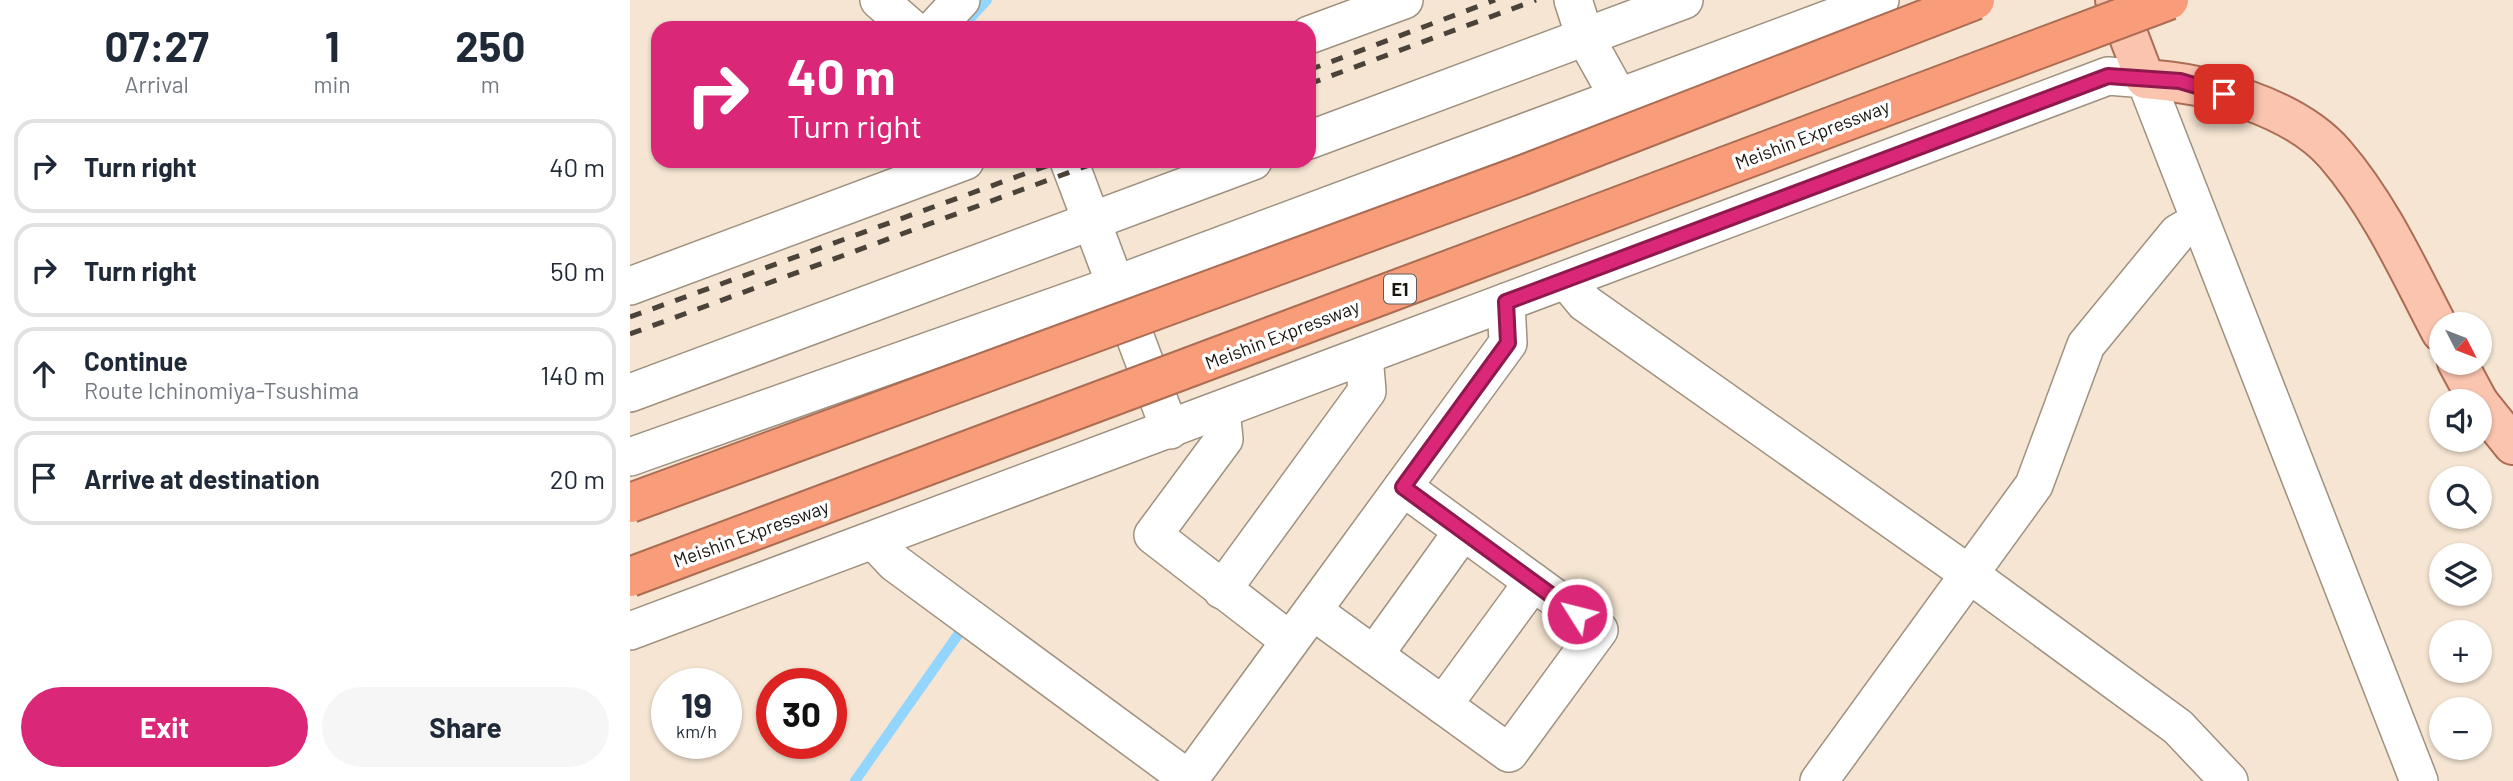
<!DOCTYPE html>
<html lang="en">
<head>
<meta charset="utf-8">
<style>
  body { margin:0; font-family:Barlow,sans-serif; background:#f6f6f7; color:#1f2937; height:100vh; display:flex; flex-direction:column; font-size:26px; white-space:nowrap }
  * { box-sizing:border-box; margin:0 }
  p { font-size:23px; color:#747a83 }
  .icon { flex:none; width:38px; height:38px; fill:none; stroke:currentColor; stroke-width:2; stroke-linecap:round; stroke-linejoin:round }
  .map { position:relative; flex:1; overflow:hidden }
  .panel { display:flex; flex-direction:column; background:#fff; width:630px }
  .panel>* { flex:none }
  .hud { position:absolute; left:21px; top:21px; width:665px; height:147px; border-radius:21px; box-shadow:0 2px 5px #0004; background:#db2777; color:#fff; overflow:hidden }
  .needle { width:46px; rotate:132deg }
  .controls { position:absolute; left:1799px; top:312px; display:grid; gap:14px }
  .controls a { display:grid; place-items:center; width:63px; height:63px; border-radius:50%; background:#fff; box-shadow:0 2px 5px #0004; font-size:35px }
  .speed { position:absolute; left:21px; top:668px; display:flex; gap:14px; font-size:35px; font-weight:700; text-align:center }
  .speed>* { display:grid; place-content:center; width:91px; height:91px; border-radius:50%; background:#fff; box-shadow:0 2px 5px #0004; line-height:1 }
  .speed small { font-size:18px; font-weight:400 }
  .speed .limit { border:10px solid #d22; background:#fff; color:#111 }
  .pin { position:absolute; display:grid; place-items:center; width:60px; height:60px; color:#fff; margin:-30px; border-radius:14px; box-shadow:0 4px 10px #0006 }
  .me { position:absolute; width:77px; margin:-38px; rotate:306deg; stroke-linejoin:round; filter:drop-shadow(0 0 5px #0008) }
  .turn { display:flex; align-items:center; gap:24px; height:147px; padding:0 21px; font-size:32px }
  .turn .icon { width:91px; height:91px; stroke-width:2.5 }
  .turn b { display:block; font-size:49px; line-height:60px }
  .eta { display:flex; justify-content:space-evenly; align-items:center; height:119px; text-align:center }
  .eta b { font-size:42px; font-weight:700; line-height:49px }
  .action { display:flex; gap:14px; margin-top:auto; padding:14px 21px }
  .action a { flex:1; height:80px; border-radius:42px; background:#db2777; color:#fff; font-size:28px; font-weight:700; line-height:80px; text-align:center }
  .action a+a { background:#f6f6f7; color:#1f2937 }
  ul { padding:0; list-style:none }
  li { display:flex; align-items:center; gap:21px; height:94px; margin:0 14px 10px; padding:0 7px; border:4px solid #e0e1e3; border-radius:21px }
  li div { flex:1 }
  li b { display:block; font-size:26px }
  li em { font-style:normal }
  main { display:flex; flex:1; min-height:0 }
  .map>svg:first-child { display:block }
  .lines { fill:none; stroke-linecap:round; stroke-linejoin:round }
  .stream { stroke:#92d6ff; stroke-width:10 }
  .minor-casing { stroke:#9f917f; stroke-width:40 }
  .major-casing { stroke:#ab6d54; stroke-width:42 }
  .minor { stroke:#fff; stroke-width:37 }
  .major { stroke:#fbc4af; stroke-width:38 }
  .rail { stroke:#4b433a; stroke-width:5; stroke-dasharray:12 12; stroke-linecap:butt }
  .highway-bridge-casing { stroke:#ab6d54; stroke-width:42; stroke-linecap:butt }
  .highway-bridge { stroke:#f89c79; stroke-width:38 }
  .route-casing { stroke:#8e194d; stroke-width:18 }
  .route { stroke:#db2777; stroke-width:12 }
  .labels { text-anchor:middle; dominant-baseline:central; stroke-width:7; stroke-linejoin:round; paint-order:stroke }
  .shield { fill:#fff; stroke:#5f5c57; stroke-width:2 }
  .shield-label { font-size:18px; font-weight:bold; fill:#1b160f }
  .street-label { font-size:19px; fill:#1b160f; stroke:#fff }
</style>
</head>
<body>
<main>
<section class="panel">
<div class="eta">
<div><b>07:27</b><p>Arrival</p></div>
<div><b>1</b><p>min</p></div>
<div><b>250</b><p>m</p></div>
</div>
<ul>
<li><svg class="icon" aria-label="right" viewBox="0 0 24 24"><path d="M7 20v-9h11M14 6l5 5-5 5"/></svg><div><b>Turn right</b></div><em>40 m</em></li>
<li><svg class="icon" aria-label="right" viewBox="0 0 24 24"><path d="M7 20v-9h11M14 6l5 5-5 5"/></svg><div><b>Turn right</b></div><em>50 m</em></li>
<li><svg class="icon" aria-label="ahead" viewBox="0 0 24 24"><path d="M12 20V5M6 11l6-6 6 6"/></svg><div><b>Continue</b><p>Route Ichinomiya-Tsushima</p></div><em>140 m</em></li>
<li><svg class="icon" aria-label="arrive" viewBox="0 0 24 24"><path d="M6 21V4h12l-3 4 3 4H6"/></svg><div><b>Arrive at destination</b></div><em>20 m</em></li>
</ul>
<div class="action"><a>Exit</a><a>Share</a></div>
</section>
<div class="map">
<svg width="1883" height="781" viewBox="0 0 1883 781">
  <rect width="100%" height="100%" fill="#f5e5d2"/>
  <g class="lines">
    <!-- stream -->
    <g class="stream">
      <path d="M331,28L357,0"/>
      <path d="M225,781L332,629"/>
    </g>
    <!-- minor casing -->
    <g class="minor-casing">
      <g id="minor">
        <path d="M249,0L281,28"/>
        <path d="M943,0L955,37L989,98"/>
        <path d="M305,28L331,0"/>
        <path d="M679,35L774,0"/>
        <path d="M679,140L1054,0"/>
        <path d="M439,161L540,430"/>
        <path d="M936,280L955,303L1339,574L1548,727L1599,781"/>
        <path d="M0,286L335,161"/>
        <path d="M0,393L623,161"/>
        <path d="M591,410L594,439L523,535L660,641"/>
        <path d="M0,457L485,285L1250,0"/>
        <path d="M244,541L265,563L561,781"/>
        <path d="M592,590L737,391L734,356"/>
        <path d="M683,611L879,753L969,630L773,487"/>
        <path d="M0,631L1478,76L1515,79L1789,781"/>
        <path d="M744,655L833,531"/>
        <path d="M813,705L903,582"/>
        <path d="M558,781L878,343L876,302"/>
        <path d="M1189,781L1404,485L1456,345L1548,233L1569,221"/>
      </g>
    </g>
    <!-- major casing -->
    <g class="major-casing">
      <g id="major">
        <path d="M1485,0L1515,79C1576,83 1663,106 1705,154C1750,206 1779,271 1811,332"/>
        <path d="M1827,362L1848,401"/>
        <path d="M1850,404L1883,445"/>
      </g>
    </g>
    <!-- minor -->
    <use href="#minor" class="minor"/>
    <!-- major -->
    <use href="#major" class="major"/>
    <!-- rail -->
    <g class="rail">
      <path d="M679,70L865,0"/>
      <path d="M679,84L906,0"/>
      <path d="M0,317L430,161"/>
      <path d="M0,334L470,161"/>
    </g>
    <!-- highway-bridge casing -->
    <g class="highway-bridge-casing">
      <g id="highway-bridge">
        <path d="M0,503L893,175L1345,0"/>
        <path d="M0,577L1539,0"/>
      </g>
    </g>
    <!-- highway-bridge -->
    <use href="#highway-bridge" class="highway-bridge"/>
  </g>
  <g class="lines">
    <!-- route casing -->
    <g class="route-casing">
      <path id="route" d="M947,614L773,487L878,343L876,302L1478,76L1550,81L1594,94"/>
    </g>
    <!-- route -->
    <use href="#route" class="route"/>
  </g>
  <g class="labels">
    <!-- shield labels -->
    <rect class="shield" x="754" y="274.5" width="32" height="29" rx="5"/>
    <g class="shield-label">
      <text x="770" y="289">E1</text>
    </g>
    <!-- street labels -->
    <g class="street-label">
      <text transform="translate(1182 134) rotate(-21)">Meishin Expressway</text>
      <text transform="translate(652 334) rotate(-21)">Meishin Expressway</text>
      <text transform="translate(121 533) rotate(-20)">Meishin Expressway</text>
    </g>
  </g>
</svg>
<div class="controls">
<a><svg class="needle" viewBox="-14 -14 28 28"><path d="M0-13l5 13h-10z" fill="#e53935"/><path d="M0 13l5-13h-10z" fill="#747a83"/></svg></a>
<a><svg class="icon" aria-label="sound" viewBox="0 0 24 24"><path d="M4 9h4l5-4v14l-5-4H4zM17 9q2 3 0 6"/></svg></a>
<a><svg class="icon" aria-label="search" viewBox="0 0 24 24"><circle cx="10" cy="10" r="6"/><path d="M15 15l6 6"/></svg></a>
<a><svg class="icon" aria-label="layers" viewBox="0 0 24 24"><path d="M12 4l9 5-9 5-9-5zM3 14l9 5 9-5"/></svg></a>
<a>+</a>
<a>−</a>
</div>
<div class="speed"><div>19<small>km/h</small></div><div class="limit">30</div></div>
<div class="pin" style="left:1594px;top:94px;background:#d93025"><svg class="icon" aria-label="arrive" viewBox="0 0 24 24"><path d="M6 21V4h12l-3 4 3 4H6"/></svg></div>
<svg class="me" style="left:947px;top:614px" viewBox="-20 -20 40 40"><circle r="17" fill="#db2777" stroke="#fff" stroke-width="3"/><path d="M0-11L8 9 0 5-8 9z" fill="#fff"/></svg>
<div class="hud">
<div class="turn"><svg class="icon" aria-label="right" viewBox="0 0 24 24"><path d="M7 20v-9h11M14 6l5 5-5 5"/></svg><div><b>40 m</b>Turn right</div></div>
</div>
</div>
</main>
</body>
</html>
